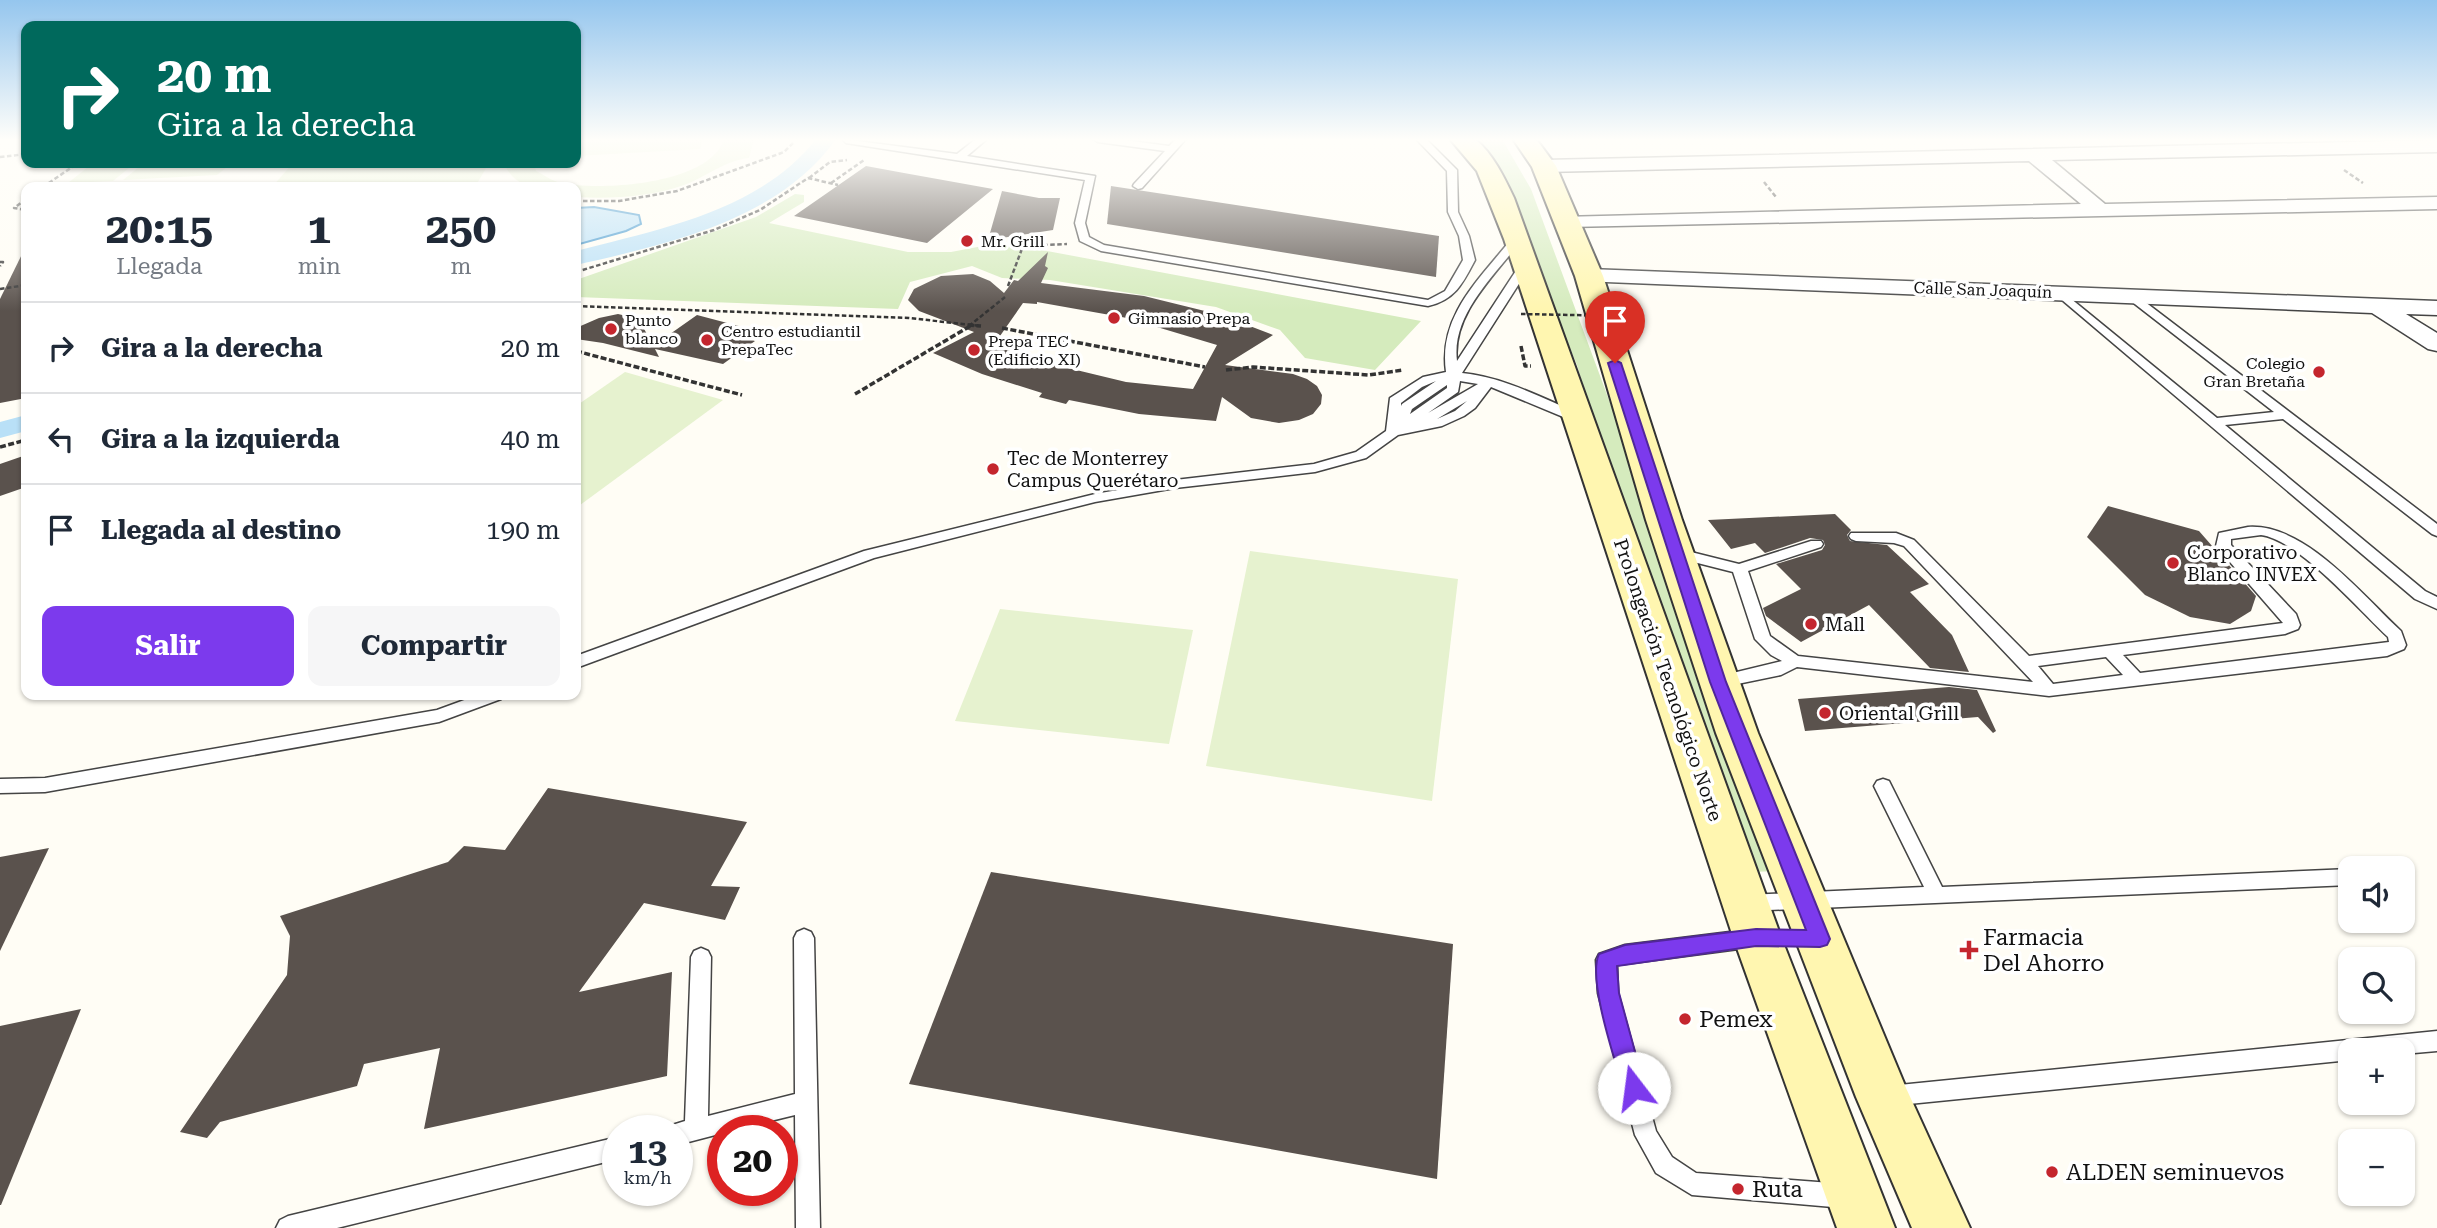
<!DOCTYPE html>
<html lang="es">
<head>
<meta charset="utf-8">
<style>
  body { margin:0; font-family:"Roboto Serif",serif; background:#f6f6f7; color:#1f2937; height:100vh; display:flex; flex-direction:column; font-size:26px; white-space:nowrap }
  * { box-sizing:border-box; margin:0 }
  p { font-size:23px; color:#747a83 }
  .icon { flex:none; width:38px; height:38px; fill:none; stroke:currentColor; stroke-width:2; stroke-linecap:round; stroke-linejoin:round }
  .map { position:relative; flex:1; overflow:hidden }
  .panel { position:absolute; left:21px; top:182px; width:560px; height:518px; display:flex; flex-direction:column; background:#fff; border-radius:14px; box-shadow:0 2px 5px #0004 }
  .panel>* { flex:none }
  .top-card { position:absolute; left:21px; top:21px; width:560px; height:147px; border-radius:14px; box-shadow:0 2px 5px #0004; background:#00695c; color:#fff; overflow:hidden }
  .tools { position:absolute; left:2338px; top:856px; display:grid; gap:14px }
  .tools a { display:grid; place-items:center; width:77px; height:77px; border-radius:14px; background:#fff; box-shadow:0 2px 5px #0004; font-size:35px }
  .speed { position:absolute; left:602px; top:1115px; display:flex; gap:14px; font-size:35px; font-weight:700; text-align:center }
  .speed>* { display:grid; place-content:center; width:91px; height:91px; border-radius:50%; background:#fff; box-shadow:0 2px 5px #0004; line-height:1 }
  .speed small { font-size:18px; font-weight:400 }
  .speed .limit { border:10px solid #d22; background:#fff; color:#111 }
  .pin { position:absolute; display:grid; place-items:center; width:60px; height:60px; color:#fff; margin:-72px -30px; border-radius:50% 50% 50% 0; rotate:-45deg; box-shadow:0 0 7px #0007 }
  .pin .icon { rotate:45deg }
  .me { position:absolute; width:77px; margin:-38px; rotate:345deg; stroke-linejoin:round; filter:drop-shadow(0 0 5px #0008) }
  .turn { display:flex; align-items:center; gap:24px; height:147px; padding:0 21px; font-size:32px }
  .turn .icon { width:91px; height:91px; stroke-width:2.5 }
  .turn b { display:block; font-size:49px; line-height:60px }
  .eta { display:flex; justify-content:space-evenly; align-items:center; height:119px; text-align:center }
  .eta b { font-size:42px; font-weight:700; line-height:49px }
  .action { display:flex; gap:14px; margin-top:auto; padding:14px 21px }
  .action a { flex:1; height:80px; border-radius:14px; background:#7c3aed; color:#fff; font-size:28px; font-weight:700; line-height:80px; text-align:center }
  .action a+a { background:#f6f6f7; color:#1f2937 }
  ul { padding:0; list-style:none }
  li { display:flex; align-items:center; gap:21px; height:91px; padding:0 21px; border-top:2px solid #e0e1e3 }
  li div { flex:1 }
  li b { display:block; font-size:26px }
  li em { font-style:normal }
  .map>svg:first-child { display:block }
  .green { fill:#d5ebbd }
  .pitch { fill:#e6f2cf }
  .water { fill:#b9e0f7; stroke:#3f96cf; stroke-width:2 }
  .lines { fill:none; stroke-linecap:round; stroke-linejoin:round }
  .canal { fill:#b9e0f7; fill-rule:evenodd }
  .building { fill:#5a524d; fill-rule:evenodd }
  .service-casing { stroke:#444; stroke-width:3 }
  .minor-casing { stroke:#444; stroke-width:3 }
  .secondary-casing { stroke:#333; stroke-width:4 }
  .path-far1 { stroke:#333; stroke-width:2.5; stroke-dasharray:4.5 2.5; stroke-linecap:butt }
  .path { stroke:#333; stroke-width:3.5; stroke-dasharray:6 2.5; stroke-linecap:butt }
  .service { fill:#fff; fill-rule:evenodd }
  .minor { fill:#fff; fill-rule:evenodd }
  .secondary { fill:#fff6b0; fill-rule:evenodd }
  .path-bridge { stroke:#333; stroke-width:2.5; stroke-dasharray:4.5 2.5; stroke-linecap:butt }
  .route { fill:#7c3aed; stroke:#51269a; stroke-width:2 }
  .poi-dot { fill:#c4262e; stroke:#fff; stroke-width:2.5 }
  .labels { text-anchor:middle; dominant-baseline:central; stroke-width:7; stroke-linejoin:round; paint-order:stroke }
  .far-poi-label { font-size:16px; fill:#111; stroke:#fff; text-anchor:start }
  .far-street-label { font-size:16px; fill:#111; stroke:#fff }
  .poi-label { font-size:19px; fill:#111; stroke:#fff; text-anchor:start }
  .street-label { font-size:19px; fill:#111; stroke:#fff }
  .near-poi-label { font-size:23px; fill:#111; stroke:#fff; text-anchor:start }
</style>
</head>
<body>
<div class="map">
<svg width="2437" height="1228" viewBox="0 0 2437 1228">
  <rect width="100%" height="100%" fill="#fffdf5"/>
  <!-- green -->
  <g class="green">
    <path d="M1473,139H1502L1531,189L1783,871L1749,872L1624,523L1577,365L1509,203Z"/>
    <path d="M795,194L804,195V202L769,223L908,252H951L988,245L1031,248L1421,321L1375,370L1305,358L1280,330L1216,307L1050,280L1002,278L972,266L910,282L898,309L576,297V280L756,217Z"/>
  </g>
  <!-- pitch -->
  <g class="pitch">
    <path d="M576,139H703L700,149L576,156Z"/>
    <path d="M724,139H754L749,158C726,160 706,177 684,185C650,197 611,199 576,197V187C546,187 521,195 505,166L506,163H534L536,171C544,175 552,181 561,183C600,191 710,185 724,139Z"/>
    <path d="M93,163H135L113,181L68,183Z"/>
    <path d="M144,163H232L217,175L123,180Z"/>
    <path d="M293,163H489L475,187H272Z"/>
    <path d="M625,372L723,400L576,508V406Z"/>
    <path d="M1250,551L1458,579L1432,801L1206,766Z"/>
    <path d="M1000,609L1193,630L1169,744L955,721Z"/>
  </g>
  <!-- water -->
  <path class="water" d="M594,207L639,215L641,224L626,231L576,245V208Z"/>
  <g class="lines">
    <!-- canal -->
    <g class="canal">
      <path d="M816,139H836C779,220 667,244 576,265V251C660,229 760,211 816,139Z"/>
      <path d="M26,415V431L0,438V422Z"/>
    </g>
  </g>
  <!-- building -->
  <g class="building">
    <path d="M866,166L904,173L993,189L927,243L794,216Z"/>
    <path d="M1111,186L1439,236L1436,277L1107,224Z"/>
    <path d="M1002,191L1039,198H1060L1053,230L988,240Z"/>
    <path d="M26,246V398L0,403V299Z"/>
    <path d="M1048,252L1045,266L1048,268L1041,283L1144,296L1221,315L1273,335L1225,365L1293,374L1307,379L1317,386L1322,395L1321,404L1313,414L1299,420L1279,423L1251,418L1222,397L1216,421L1139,414L1069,400L1066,404L1039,397L1042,393L982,374L933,353L974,332L919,311L908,300L914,289L941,276L973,274L990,281L1004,293L1014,280L1018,281ZM1037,302L1127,318L1217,345L1193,389L1126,382L1068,368L993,346L1023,303L1037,304Z"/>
    <path d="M618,314L639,319L653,346L697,315L750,329L739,337L755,341L723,364L655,349L659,357L603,343L576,339V328L599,318Z"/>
    <path d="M26,455V487L0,496V464Z"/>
    <path d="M2108,506L2199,531L2256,596L2251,611L2230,624L2190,617L2145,595L2087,537Z"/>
    <path d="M1835,514L1851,530L1847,535L1850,541L1887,545L1929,584L1910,592L1952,635L1969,672L1930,668L1869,605L1801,642L1766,616L1763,608L1801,589L1776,564L1822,550L1825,545L1823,540L1810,538L1765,553L1755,543L1731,549L1708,520Z"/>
    <path d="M1949,687L1977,690L1996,731L1993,733L1978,717L1805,731L1798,699Z"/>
    <path d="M548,788L747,822L711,886L740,887L725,920L644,903L579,992L672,972L667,1076L424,1129L440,1048L364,1064L357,1086L220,1122L207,1138L180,1132L287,975L290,936L280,916L448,862L464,846L505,850Z"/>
    <path d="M49,848L0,951V857Z"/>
    <path d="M991,872L1453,944L1437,1179L909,1084Z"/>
    <path d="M81,1009L1,1205H0V1026Z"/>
  </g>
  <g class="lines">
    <!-- service casing -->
    <g class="service-casing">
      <g id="service">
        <path d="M842,139L957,154L976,139H987L967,156L1095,176L1085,223L1089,237L1104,245L1428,300L1445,291L1463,260L1459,236L1448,212L1447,171L1416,139H1426L1457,170L1458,212L1469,236L1475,260C1463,283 1455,300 1428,306L1101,251L1080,241L1075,223L1085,180L846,143Z"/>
        <path d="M1093,139H1117L1169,146L1176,139H1186L1142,188L1138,189L1133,186L1134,184L1165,151L1098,142Z"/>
        <path d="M1513,237L1522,239C1497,274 1451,313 1457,361L1521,263H1529L1531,265L1462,373C1504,377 1544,399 1583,415V421H1573L1491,387L1475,408L1464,416L1442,426L1398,435L1366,458L1315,472L1175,488L1095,502L874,558L576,668V656L864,551L1095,494L1175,480L1314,464L1356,452L1386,431L1390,398L1423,377L1446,372C1438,315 1480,279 1513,237ZM1436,381L1402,404L1401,406V403L1422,387ZM1460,381L1478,384L1428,413L1458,392ZM1447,385V388L1410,414L1412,409ZM1467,401L1455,411L1437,419Z"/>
        <path d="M2059,289L2217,418L2274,412L2122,294L2132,292L2437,524V536L2432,534L2283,419L2225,425L2425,591L2437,597V609L2415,599L2055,294V290Z"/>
        <path d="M2248,527C2305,523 2362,595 2401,631L2406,645L2404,649L2387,656L2049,696L1797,667L1781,675L1718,688L1712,686L1710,682L1712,678L1782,661L1771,655L1755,639L1733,572L1670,556L1668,553L1675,548L1739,564L1811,541H1821L1823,544L1821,547L1748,571L1770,636L1798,656L2033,682L1904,546L1894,543L1856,541L1851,539L1849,536L1851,533H1896L1914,540L2029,656L2283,623L2216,546L2219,533ZM2261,535C2299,540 2359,610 2388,637L2389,642L2140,673L2123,655L2285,634L2298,629L2300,625L2296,614L2231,545V539ZM2106,657L2123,675L2053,684L2038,666Z"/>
        <path d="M478,695H503L501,699L439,722L45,792L0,793V779L45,778L437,710Z"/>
        <path d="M1883,779L1889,781L1942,887L2350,869V885L1747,911L1740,909L1737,903L1740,897L1747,895L1924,887L1874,786L1877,781Z"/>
        <path d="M804,929L811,932L814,938L820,1228H796L795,1115L734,1130H723V1133L677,1145V1130H667L669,1126L685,1121L691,957L694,951L701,948L708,951L711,957L708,1116L795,1094L794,938L797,932Z"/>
        <path d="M1754,929L1761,932L1764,938L1761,944L1754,947L1617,965L1618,993L1656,1131L1672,1157L1696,1173L1844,1184L1852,1188L1856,1196L1852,1204L1844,1208L1692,1195L1656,1173L1635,1135L1598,993L1596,960L1599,954L1625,945Z"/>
        <path d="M2437,1031V1051L2403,1054V1050H2350V1060L1889,1106L1881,1103L1878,1096L1881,1089L1889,1086Z"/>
        <path d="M618,1137V1159L337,1228H276L280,1220L288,1216Z"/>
      </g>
    </g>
    <!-- minor casing -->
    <g class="minor-casing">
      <g id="minor">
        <path d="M2437,140V152L2052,160L2105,204L2437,197V209L1568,227L1561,225L1557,221L1561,217L2081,204L2029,161L1544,172L1537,170L1534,166L1537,162L1544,160Z"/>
        <path d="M1589,269L2437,301V315L2406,314L2437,333V351L2428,349L2372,313L1581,281L1578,276L1581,271Z"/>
      </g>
    </g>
    <!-- secondary casing -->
    <g class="secondary-casing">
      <g id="secondary">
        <path d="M1450,139H1475C1493,154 1504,177 1514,198L1781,937L1895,1228H1837L1733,937L1504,239L1477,171Z"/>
        <path d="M1513,139H1536L1556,166L1603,276L1682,520L1758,733L1906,1088L1970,1228H1912L1856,1097L1716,733L1646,520L1575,276L1532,167Z"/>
      </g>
    </g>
    <!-- path-far1 -->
    <g class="path-far1">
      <path d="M0,157L26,154"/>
      <path d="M2344,170L2363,183"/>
      <path d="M809,178L830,162L847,160"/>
      <path d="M1764,182L1776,197"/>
      <path d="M831,183L864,160"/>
      <path d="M43,187L78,163"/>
      <path d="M178,187H209"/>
      <path d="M26,199L14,208L26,210"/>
      <path d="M576,201H619L677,191L784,152L793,143"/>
      <path d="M0,262H3L0,266"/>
      <path d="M576,272L714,230L760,210L808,178L838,185"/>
      <path d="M1008,286L1023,246L1067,244"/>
      <path d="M0,289L26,285"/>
      <path d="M576,306L909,318L981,326"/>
      <path d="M969,326L1005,297"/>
    </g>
    <!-- path -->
    <g class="path">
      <path d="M968,325L981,326"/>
      <path d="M1002,328L1205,367"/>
      <path d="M1521,346L1525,366H1531"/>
      <path d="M576,351L742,395"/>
      <path d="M1226,370L1253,367L1369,375L1403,370"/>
      <path d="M855,394L972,325"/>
      <path d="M0,447L26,440"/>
    </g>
    <!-- service -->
    <use href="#service" class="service"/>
    <!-- minor -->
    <use href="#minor" class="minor"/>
    <!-- secondary -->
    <use href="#secondary" class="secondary"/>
    <!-- path-bridge -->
    <path class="path-bridge" d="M1521,314L1621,316"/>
  </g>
  <!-- sky -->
  <linearGradient id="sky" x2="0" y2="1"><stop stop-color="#95c6ee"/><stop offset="0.45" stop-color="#fffefa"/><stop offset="1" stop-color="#fffefa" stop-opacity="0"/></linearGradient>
  <rect width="2437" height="311" fill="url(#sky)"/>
  <!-- route -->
  <path class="route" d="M1615,360L1621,363L1726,682L1830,939L1827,945L1820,947L1756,946L1617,966L1619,993L1645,1088L1641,1095L1634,1098L1626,1095L1623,1088C1615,1060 1587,978 1599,954L1625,945L1756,929L1806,930L1710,682L1608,363Z"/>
  <!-- markers -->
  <g class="poi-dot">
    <circle cx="967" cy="241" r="7"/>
    <circle cx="1114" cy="318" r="7"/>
    <circle cx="611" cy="329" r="7"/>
    <circle cx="707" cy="340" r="7"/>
    <circle cx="974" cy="350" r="7"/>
    <circle cx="2319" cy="372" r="7"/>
    <circle cx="993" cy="469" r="7"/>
    <circle cx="2173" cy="563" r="7"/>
    <circle cx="1811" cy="624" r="7"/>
    <circle cx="1825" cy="713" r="7"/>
    <path d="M1965.5 939.5h7v7h7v7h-7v7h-7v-7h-7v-7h7z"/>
    <circle cx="1685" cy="1019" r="7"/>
    <circle cx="2052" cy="1172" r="7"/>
    <circle cx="1738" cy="1189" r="7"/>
  </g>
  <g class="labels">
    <!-- far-poi labels -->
    <g class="far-poi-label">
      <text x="981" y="241">Mr. Grill</text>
      <text x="1128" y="318">Gimnasio Prepa</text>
      <text x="625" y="320">Punto<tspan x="625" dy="18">blanco</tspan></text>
      <text x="721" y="331">Centro estudiantil<tspan x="721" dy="18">PrepaTec</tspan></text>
      <text x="988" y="341">Prepa TEC<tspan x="988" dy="18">(Edificio XI)</tspan></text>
      <text x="2305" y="363" text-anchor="end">Colegio<tspan x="2305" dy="18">Gran Bretaña</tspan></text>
    </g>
    <!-- far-street labels -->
    <g class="far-street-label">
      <text transform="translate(1983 290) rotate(2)">Calle San Joaquín</text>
    </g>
    <!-- poi labels -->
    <g class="poi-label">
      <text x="1007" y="458">Tec de Monterrey<tspan x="1007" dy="22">Campus Querétaro</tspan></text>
      <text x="2187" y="552">Corporativo<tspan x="2187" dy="22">Blanco INVEX</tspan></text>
      <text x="1825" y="624">Mall</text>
      <text x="1839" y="713">Oriental Grill</text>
    </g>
    <!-- street labels -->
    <g class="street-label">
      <text transform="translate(1668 680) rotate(71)">Prolongación Tecnológico Norte</text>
    </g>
    <!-- near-poi labels -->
    <g class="near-poi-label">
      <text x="1983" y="937">Farmacia<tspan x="1983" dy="26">Del Ahorro</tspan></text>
      <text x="1699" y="1019">Pemex</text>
      <text x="2066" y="1172">ALDEN seminuevos</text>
      <text x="1752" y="1189">Ruta</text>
    </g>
  </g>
</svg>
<div class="tools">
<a><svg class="icon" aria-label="sound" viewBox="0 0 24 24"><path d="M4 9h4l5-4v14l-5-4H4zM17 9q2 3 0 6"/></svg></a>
<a><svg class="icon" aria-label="search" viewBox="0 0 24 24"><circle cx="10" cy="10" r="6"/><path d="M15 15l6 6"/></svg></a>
<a>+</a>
<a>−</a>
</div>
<div class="speed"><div>13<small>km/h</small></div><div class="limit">20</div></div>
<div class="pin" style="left:1615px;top:363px;background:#d93025"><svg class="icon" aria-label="arrive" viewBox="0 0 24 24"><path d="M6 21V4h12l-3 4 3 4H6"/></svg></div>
<svg class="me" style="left:1634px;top:1088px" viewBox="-20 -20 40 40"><circle r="19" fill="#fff"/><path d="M0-13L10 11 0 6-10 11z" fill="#7c3aed"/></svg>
<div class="top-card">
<div class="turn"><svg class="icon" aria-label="right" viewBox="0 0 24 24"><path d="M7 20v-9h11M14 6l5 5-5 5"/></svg><div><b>20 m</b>Gira a la derecha</div></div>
</div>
<section class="panel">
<div class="eta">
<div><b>20:15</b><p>Llegada</p></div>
<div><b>1</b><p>min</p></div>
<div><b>250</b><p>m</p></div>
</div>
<ul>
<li><svg class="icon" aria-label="right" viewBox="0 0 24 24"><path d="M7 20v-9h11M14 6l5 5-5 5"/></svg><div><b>Gira a la derecha</b></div><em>20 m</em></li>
<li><svg class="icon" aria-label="left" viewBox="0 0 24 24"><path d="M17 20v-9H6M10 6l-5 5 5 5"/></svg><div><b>Gira a la izquierda</b></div><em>40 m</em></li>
<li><svg class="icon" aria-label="arrive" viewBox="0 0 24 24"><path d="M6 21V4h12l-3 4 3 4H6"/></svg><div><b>Llegada al destino</b></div><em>190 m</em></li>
</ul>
<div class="action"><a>Salir</a><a>Compartir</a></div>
</section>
</div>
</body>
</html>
